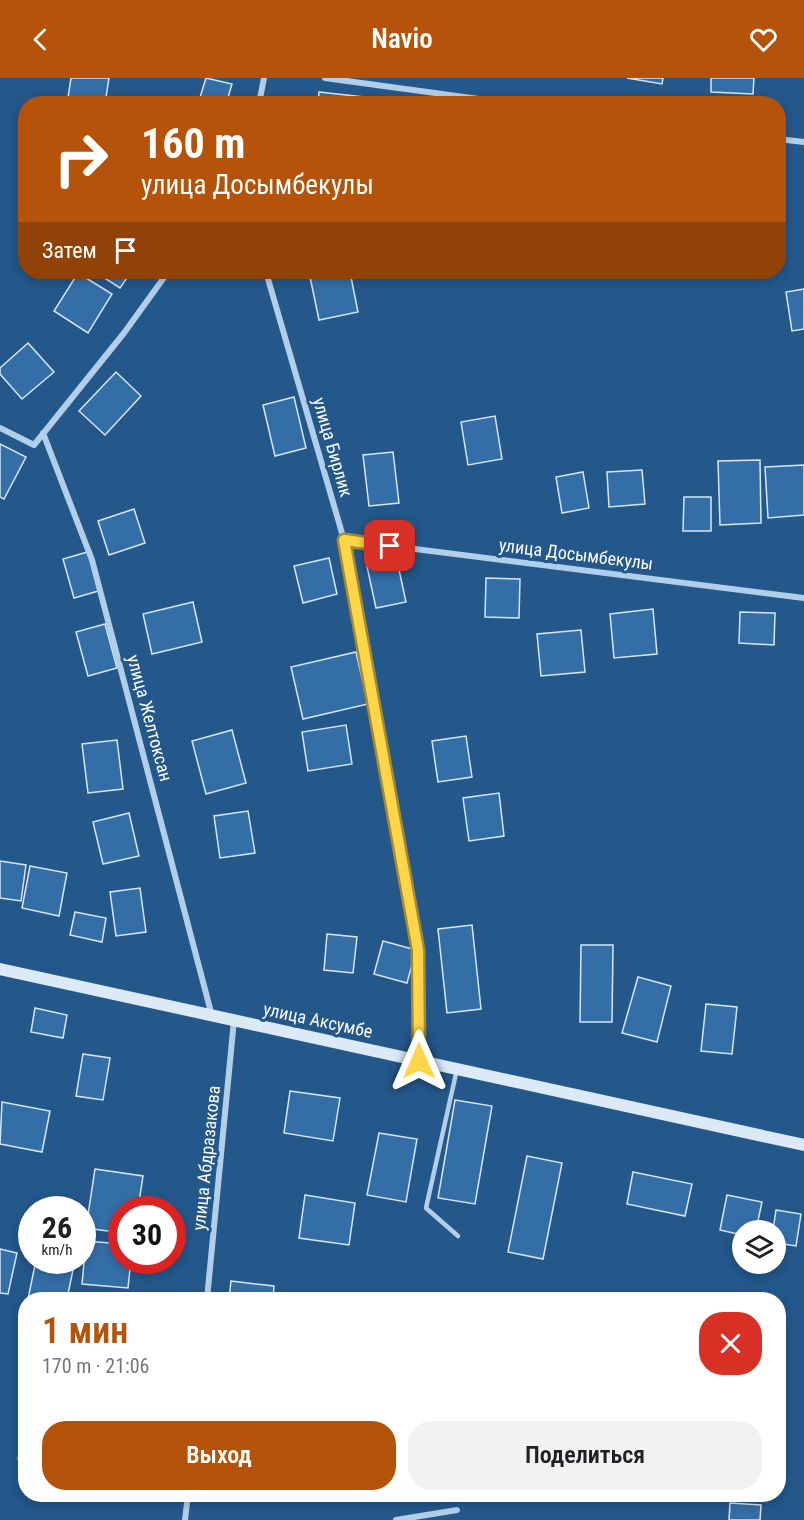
<!DOCTYPE html>
<html lang="ru">
<head>
<meta charset="utf-8">
<style>
  body { margin:0; font-family:"Roboto Condensed",sans-serif; background:#f2f2f2; color:#202124; height:100vh; display:flex; flex-direction:column; font-size:22px; white-space:nowrap }
  * { box-sizing:border-box; margin:0 }
  p { font-size:20px; color:#757577 }
  .icon { flex:none; width:33px; height:33px; fill:none; stroke:currentColor; stroke-width:2; stroke-linecap:round; stroke-linejoin:round }
  .map { position:relative; flex:1; overflow:hidden }
  .sheet { position:absolute; left:18px; top:1214px; width:768px; height:210px; display:flex; flex-direction:column; background:#fff; border-radius:24px; box-shadow:0 3px 9px #0003 }
  .sheet>* { flex:none }
  .guide { position:absolute; left:18px; top:18px; width:768px; height:183px; border-radius:24px; box-shadow:0 3px 9px #0003; background:#b45309; color:#fff; overflow:hidden }
  .tools { position:absolute; left:732px; top:1142px; display:grid; gap:12px }
  .tools a { display:grid; place-items:center; width:54px; height:54px; border-radius:50%; background:#fff; box-shadow:0 3px 9px #0003; font-size:30px }
  .speed { position:absolute; left:18px; top:1118px; display:flex; gap:12px; font-size:30px; font-weight:700; text-align:center }
  .speed>* { display:grid; place-content:center; width:78px; height:78px; border-radius:50%; background:#fff; box-shadow:0 3px 9px #0003; line-height:1 }
  .speed small { font-size:15px; font-weight:400 }
  .speed .limit { border:9px solid #d22; background:#fff; color:#111 }
  .pin { position:absolute; display:grid; place-items:center; width:51px; height:51px; color:#fff; margin:-26px; border-radius:12px; box-shadow:0 3px 9px #0006 }
  .me { position:absolute; width:66px; margin:-33px; rotate:0deg; stroke-linejoin:round; filter:drop-shadow(0 0 4px #0008) }
  .turn { display:flex; align-items:center; gap:21px; height:126px; padding:0 24px; font-size:27px }
  .turn .icon { width:78px; height:78px; stroke-width:2.5 }
  .turn b { display:block; font-size:42px; line-height:51px }
  .then { display:flex; align-items:center; height:57px; padding:0 24px; background:#0003; gap:12px; font-size:22px }
  .round { display:grid; place-items:center; flex:none; width:63px; height:63px; border-radius:24px; background:#f2f2f2 }
  .head { display:flex; align-items:center; justify-content:space-between; height:102px; padding:0 24px }
  h1 { font-size:36px; font-weight:600; line-height:45px; color:#b45309 }
  .action { display:flex; gap:12px; margin-top:auto; padding:12px 24px }
  .action a { flex:1; height:69px; border-radius:24px; background:#b45309; color:#fff; font-size:24px; font-weight:600; line-height:69px; text-align:center }
  .action a+a { background:#f2f2f2; color:#202124 }
  header { display:flex; justify-content:space-between; align-items:center; height:78px; padding:0 24px; background:#b45309; color:#fff; font-size:27px; font-weight:600 }
  .map>svg:first-child { display:block }
  .building { fill:#346ea7; stroke:#d5e7f8; stroke-width:1.5 }
  .lines { fill:none; stroke-linecap:round; stroke-linejoin:round }
  .lane { stroke:#b1ceea; stroke-width:4.5 }
  .street { stroke:#b1ceea; stroke-width:6 }
  .secondary { stroke:#dceaf8; stroke-width:12 }
  .route-casing { stroke:#a68a30; stroke-width:15 }
  .route { stroke:#ffd54a; stroke-width:10 }
  .labels { text-anchor:middle; dominant-baseline:central; stroke-width:6; stroke-linejoin:round; paint-order:stroke }
  .street-label { font-size:18px; fill:#fff; stroke:#24578a }
</style>
</head>
<body>
<header><svg class="icon" aria-label="back" viewBox="0 0 24 24"><path d="M15 5l-7 7 7 7"/></svg>Navio<svg class="icon" aria-label="heart" viewBox="0 0 24 24"><path d="M12 20l-8-8c-3-5 5-10 8-4 3-6 11-1 8 4z"/></svg></header>
<div class="map">
<svg width="804" height="1442" viewBox="0 0 804 1442">
  <rect width="100%" height="100%" fill="#24578a"/>
  <!-- building -->
  <g class="building">
    <path d="M71,0H109L105,26H67Z"/>
    <path d="M206,0L232,6L226,26H198Z"/>
    <path d="M627,0H663L662,6Z"/>
    <path d="M711,0H754L753,16L711,14Z"/>
    <path d="M319,14L364,19L363,26H318Z"/>
    <path d="M95,194H131L120,210Z"/>
    <path d="M309,194H350L358,234L319,242Z"/>
    <path d="M78,195L112,216L88,255L54,233Z"/>
    <path d="M804,211V251L792,253L786,214Z"/>
    <path d="M28,265L54,294L22,321L0,296V290Z"/>
    <path d="M116,294L141,318L105,357L79,333Z"/>
    <path d="M294,319L306,370L275,378L263,327Z"/>
    <path d="M495,338L502,381L468,387L461,344Z"/>
    <path d="M0,366L26,379L4,421L0,419Z"/>
    <path d="M393,374L399,425L369,428L363,377Z"/>
    <path d="M760,382L761,445L720,447L718,383Z"/>
    <path d="M804,387V437L768,440L765,389Z"/>
    <path d="M642,392L645,426L609,429L607,394Z"/>
    <path d="M583,394L589,430L562,435L556,399Z"/>
    <path d="M684,419H711V453H683Z"/>
    <path d="M134,431L145,465L109,477L98,443Z"/>
    <path d="M91,473L102,512L74,520L63,481Z"/>
    <path d="M396,478L406,524L376,530L366,484Z"/>
    <path d="M329,480L337,516L303,525L294,488Z"/>
    <path d="M486,500L520,501L519,540L485,539Z"/>
    <path d="M193,524L202,564L152,576L143,536Z"/>
    <path d="M653,531L657,576L614,580L610,536Z"/>
    <path d="M740,534L775,535L774,567L739,565Z"/>
    <path d="M105,546L117,590L88,598L76,554Z"/>
    <path d="M581,552L585,594L541,598L537,556Z"/>
    <path d="M356,574L368,626L303,641L291,589Z"/>
    <path d="M346,647L352,686L308,693L302,654Z"/>
    <path d="M232,652L246,705L206,716L192,663Z"/>
    <path d="M466,658L472,699L438,704L432,663Z"/>
    <path d="M117,662L123,711L88,715L82,666Z"/>
    <path d="M499,715L504,758L469,763L463,720Z"/>
    <path d="M248,733L255,775L220,780L214,738Z"/>
    <path d="M129,735L139,778L103,786L93,744Z"/>
    <path d="M0,783L26,787L21,823L0,820Z"/>
    <path d="M30,788L67,795L59,838L22,830Z"/>
    <path d="M140,810L146,854L116,858L110,814Z"/>
    <path d="M75,834L106,840L102,864L70,857Z"/>
    <path d="M472,847L481,931L447,935L438,851Z"/>
    <path d="M327,856L357,859L353,895L324,892Z"/>
    <path d="M383,863L416,872L407,905L374,896Z"/>
    <path d="M581,867H613L612,944H580Z"/>
    <path d="M638,899L671,908L657,964L622,955Z"/>
    <path d="M706,926L737,929L732,976L701,973Z"/>
    <path d="M35,930L67,937L63,960L31,954Z"/>
    <path d="M83,976L110,980L103,1022L76,1018Z"/>
    <path d="M290,1013L340,1020L333,1063L284,1055Z"/>
    <path d="M455,1022L492,1028L475,1126L438,1120Z"/>
    <path d="M2,1024L50,1033L42,1074L0,1066Z"/>
    <path d="M379,1055L417,1061L406,1124L367,1117Z"/>
    <path d="M527,1078L562,1085L543,1181L508,1174Z"/>
    <path d="M95,1091L143,1098L138,1131H122V1155L86,1150Z"/>
    <path d="M633,1094L692,1106L685,1138L627,1126Z"/>
    <path d="M305,1117L355,1125L349,1167L299,1160Z"/>
    <path d="M727,1117L762,1124L756,1152H742V1157L720,1152Z"/>
    <path d="M776,1132L801,1136L796,1168L776,1165V1152H773Z"/>
    <path d="M86,1163L122,1166V1182H131L128,1210L82,1206Z"/>
    <path d="M0,1171L17,1175L8,1216L0,1215Z"/>
    <path d="M36,1182L74,1187L67,1221H28Z"/>
    <path d="M231,1203L274,1208L273,1221H229Z"/>
    <path d="M26,1347V1382L18,1381Z"/>
    <path d="M730,1425L761,1427L760,1442H729Z"/>
  </g>
  <g class="lines">
    <!-- lane -->
    <path class="lane" d="M457,991L426,1130L458,1158"/>
    <!-- street -->
    <g class="street">
      <path d="M325,0L516,26"/>
      <path d="M259,26L264,0"/>
      <path d="M778,61L804,64"/>
      <path d="M266,194L344,462L418,872L419,982"/>
      <path d="M0,350L34,367L124,255L168,194"/>
      <path d="M43,355L92,482L212,938"/>
      <path d="M344,462L804,520"/>
      <path d="M207,1221L234,942"/>
      <path d="M185,1442L188,1416"/>
      <path d="M396,1442L457,1432"/>
    </g>
    <!-- secondary -->
    <path class="secondary" d="M0,891L804,1067"/>
  </g>
  <g class="lines">
    <!-- route casing -->
    <g class="route-casing">
      <path id="route" d="M390,468L344,462L418,872L419,983"/>
    </g>
    <!-- route -->
    <use href="#route" class="route"/>
  </g>
  <g class="labels">
    <!-- street labels -->
    <g class="street-label">
      <text transform="translate(333 369) rotate(74)">улица Бирлик</text>
      <text transform="translate(576 476) rotate(7)">улица Досымбекулы</text>
      <text transform="translate(150 640) rotate(75)">улица Желтоксан</text>
      <text transform="translate(318 942) rotate(12)">улица Аксумбе</text>
      <text transform="translate(206 1080) rotate(-84)">улица Абдразакова</text>
    </g>
  </g>
</svg>
<div class="tools">
<a><svg class="icon" aria-label="layers" viewBox="0 0 24 24"><path d="M12 4l9 5-9 5-9-5zM3 14l9 5 9-5"/></svg></a>
</div>
<div class="speed"><div>26<small>km/h</small></div><div class="limit">30</div></div>
<div class="pin" style="left:390px;top:468px;background:#d93025"><svg class="icon" aria-label="arrive" viewBox="0 0 24 24"><path d="M6 21V4h12l-3 4 3 4H6"/></svg></div>
<svg class="me" style="left:419px;top:983px" viewBox="-20 -20 40 40"><path d="M0-17L14 15 0 8-14 15z" fill="#ffd54a" stroke="#fff" stroke-width="4"/></svg>
<div class="guide">
<div class="turn"><svg class="icon" aria-label="right" viewBox="0 0 24 24"><path d="M7 20v-9h11M14 6l5 5-5 5"/></svg><div><b>160 m</b>улица Досымбекулы</div></div>
<div class="then">Затем<svg class="icon" aria-label="arrive" viewBox="0 0 24 24"><path d="M6 21V4h12l-3 4 3 4H6"/></svg></div>
</div>
<section class="sheet">
<div class="head"><div><h1>1 мин</h1><p>170 m · 21:06</p></div><a class="round" style="background:#d93025;color:#fff"><svg class="icon" aria-label="close" viewBox="0 0 24 24"><path d="M6 6l12 12M18 6L6 18"/></svg></a></div>
<div class="action"><a>Выход</a><a>Поделиться</a></div>
</section>
</div>
</body>
</html>
